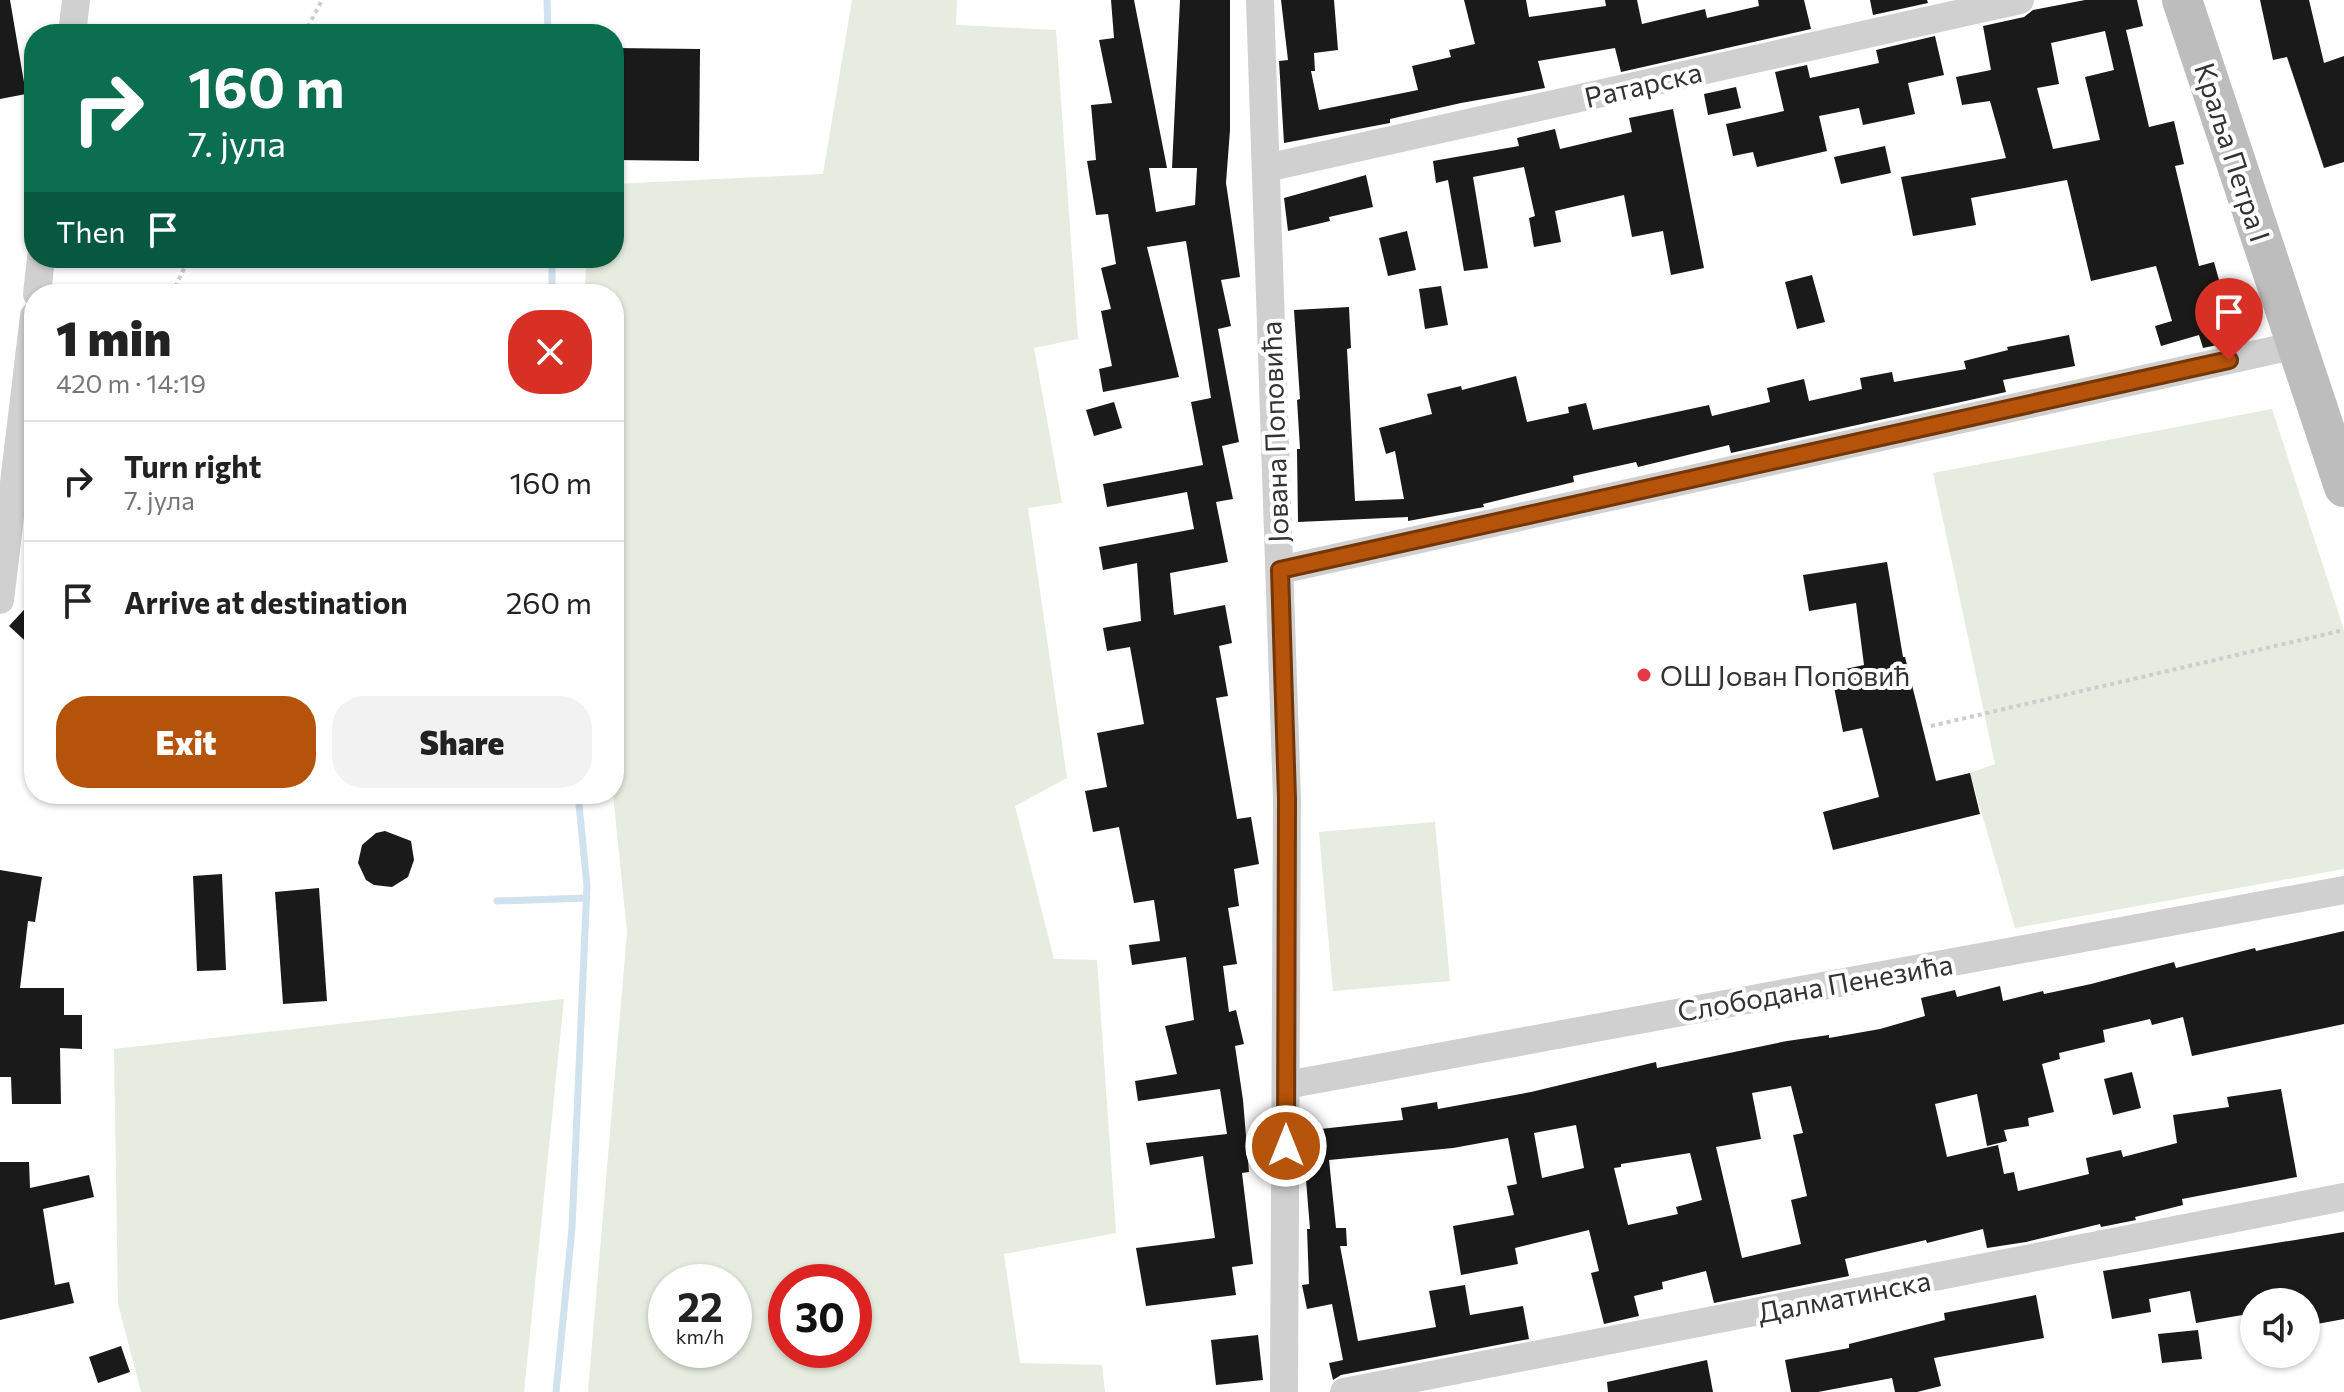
<!DOCTYPE html>
<html lang="en">
<head>
<meta charset="utf-8">
<style>
  body { margin:0; font-family:Commissioner,sans-serif; background:#f2f2f2; color:#222; height:100vh; display:flex; flex-direction:column; font-size:30px; white-space:nowrap }
  * { box-sizing:border-box; margin:0 }
  p { font-size:26px; color:#767676 }
  .icon { flex:none; width:44px; height:44px; fill:none; stroke:currentColor; stroke-width:2; stroke-linecap:round; stroke-linejoin:round }
  .map { position:relative; flex:1; overflow:hidden }
  .sheet { position:absolute; left:24px; top:284px; width:600px; height:520px; display:flex; flex-direction:column; background:#fff; border-radius:32px; box-shadow:0 2px 6px #0004 }
  .sheet>* { flex:none }
  .banner { position:absolute; left:24px; top:24px; width:600px; height:244px; border-radius:32px; box-shadow:0 2px 6px #0004; background:#0b6e4f; color:#fff; overflow:hidden }
  .fabs { position:absolute; left:2240px; top:1288px; display:grid; gap:16px }
  .fabs a { display:grid; place-items:center; width:80px; height:80px; border-radius:50%; background:#fff; box-shadow:0 2px 6px #0004; font-size:40px }
  .speed { position:absolute; left:648px; top:1264px; display:flex; gap:16px; font-size:40px; font-weight:700; text-align:center }
  .speed>* { display:grid; place-content:center; width:104px; height:104px; border-radius:50%; background:#fff; box-shadow:0 2px 6px #0004; line-height:1 }
  .speed small { font-size:20px; font-weight:400 }
  .speed .limit { border:12px solid #d22; background:#fff; color:#111 }
  .pin { position:absolute; display:grid; place-items:center; width:68px; height:68px; color:#fff; margin:-82px -34px; border-radius:50% 50% 50% 0; rotate:-45deg; box-shadow:0 0 8px #0007 }
  .pin .icon { rotate:45deg }
  .me { position:absolute; width:88px; margin:-44px; rotate:0deg; stroke-linejoin:round; filter:drop-shadow(0 0 6px #0008) }
  .turn { display:flex; align-items:center; gap:28px; height:168px; padding:0 32px; font-size:36px }
  .turn .icon { width:104px; height:104px; stroke-width:2.5 }
  .turn b { display:block; font-size:56px; line-height:68px }
  .then { display:flex; align-items:center; height:76px; padding:0 32px; background:#0003; gap:16px; font-size:30px }
  .round { display:grid; place-items:center; flex:none; width:84px; height:84px; border-radius:32px; background:#f2f2f2 }
  .head { display:flex; align-items:center; justify-content:space-between; height:136px; padding:0 32px }
  h1 { font-size:48px; font-weight:800; line-height:60px }
  .action { display:flex; gap:16px; margin-top:auto; padding:16px 32px }
  .action a { flex:1; height:92px; border-radius:32px; background:#b45309; color:#fff; font-size:32px; font-weight:800; line-height:92px; text-align:center }
  .action a+a { background:#f2f2f2; color:#222 }
  ul { padding:0; list-style:none }
  li { display:flex; align-items:center; gap:24px; height:120px; padding:0 32px; border-top:2px solid #e0e0e0 }
  li div { flex:1 }
  li b { display:block; font-size:30px }
  li em { font-style:normal }
  .map>svg:first-child { display:block }
  .green { fill:#e6ecdf; fill-rule:evenodd }
  .lines { fill:none; stroke-linecap:round; stroke-linejoin:round }
  .stream { stroke:#cfe2ee; stroke-width:7 }
  .building { fill:#1a1a1a; fill-rule:evenodd }
  .path { stroke:#cdcdcd; stroke-width:4; stroke-dasharray:4 4; stroke-linecap:butt }
  .street { stroke:#d0d0d0; stroke-width:28 }
  .secondary { stroke:#bdbdbd; stroke-width:40 }
  .route-casing { stroke:#753606; stroke-width:20 }
  .route { stroke:#b45309; stroke-width:14 }
  .poi-dot { fill:#e63946; stroke:#fff; stroke-width:3 }
  .labels { text-anchor:middle; dominant-baseline:central; stroke-width:8; stroke-linejoin:round; paint-order:stroke }
  .street-label { font-size:28px; fill:#333; stroke:#fff }
  .poi-label { font-size:28px; fill:#333; stroke:#fff; text-anchor:start }
</style>
</head>
<body>
<div class="map">
<svg width="2344" height="1392" viewBox="0 0 2344 1392">
  <rect width="100%" height="100%" fill="#fff"/>
  <!-- green -->
  <g class="green">
    <path d="M852,0H957L956,25L1056,30L1078,339L1034,348L1062,503L1028,508L1067,778L1015,806L1054,959L1097,960L1116,1233L1004,1254L1020,1363L1102,1365L1105,1392H588L627,932L613,794L614,294H585L586,258H614V184L823,174ZM734,1282V1350H666V1282ZM786,1282H854V1350H786Z"/>
    <path d="M2272,409L2344,630V869L2015,928L1970,773L1995,764L1933,473Z"/>
    <path d="M1435,822L1450,981L1333,991L1319,832Z"/>
    <path d="M564,999L524,1392H141L118,1304L114,1049Z"/>
  </g>
  <g class="lines">
    <!-- stream -->
    <g class="stream">
      <path d="M547,0L548,34"/>
      <path d="M552,294V258"/>
      <path d="M497,901L587,898"/>
      <path d="M556,1392L572,1228L587,886L578,794"/>
    </g>
  </g>
  <!-- building -->
  <g class="building">
    <path d="M0,0H10L26,94L0,99Z"/>
    <path d="M1111,0H1134L1167,168H1149L1156,212L1195,205L1197,168H1172L1180,0H1230V130L1226,183L1240,277L1221,280L1231,326L1218,329L1239,442L1222,446L1233,499L1216,502L1228,562L1170,573L1174,615L1225,605L1232,643L1219,646L1228,696L1216,698L1237,819L1251,817L1259,864L1234,869L1239,906L1228,908L1237,964L1223,966L1229,1012L1236,1010L1244,1044L1235,1046L1243,1100L1249,1172L1242,1173L1253,1264L1232,1267L1236,1295L1146,1306L1136,1248L1215,1238L1203,1156L1150,1165L1146,1143L1227,1134L1220,1089L1138,1101L1135,1081L1177,1074L1165,1026L1194,1020L1186,957L1132,965L1129,945L1160,941L1154,900L1134,903L1119,827L1093,832L1085,791L1107,787L1097,733L1144,724L1130,647L1107,651L1103,628L1141,621L1137,563L1103,570L1099,547L1194,529L1187,492L1107,507L1103,484L1203,465L1191,402L1211,398L1186,241L1147,247L1179,377L1103,392L1099,369L1112,366L1101,311L1111,309L1101,268L1116,264L1108,214L1096,215L1087,161L1096,160L1091,105L1112,103L1099,40L1114,38Z"/>
    <path d="M1281,0H1334L1338,50L1314,53L1315,71H1311L1319,110L1418,90L1412,66L1451,57L1449,50L1475,44L1464,0H1526L1529,17L1606,6L1605,0H1637L1642,24L1705,9L1707,18L1759,6L1758,0H1804L1811,29L1621,72L1615,48L1538,61L1545,88L1461,103L1390,119V123L1284,143L1279,61L1288,60Z"/>
    <path d="M1870,0H1927L1928,3L1873,15Z"/>
    <path d="M2085,0H2137L2143,26L2126,30L2149,127L2174,121L2184,164L2175,166L2199,266L2214,262L2236,341L2203,348L2199,335L2161,346L2155,326L2172,321L2156,266L2091,281L2067,180L1971,198L1976,225L1913,236L1901,177L2006,158L1990,101L1962,105L1956,77L1991,70L1983,26L2024,17L2033,10ZM2105,31L2114,70L2085,77L2100,140L2053,149L2037,88L2059,84L2051,43Z"/>
    <path d="M2260,0H2309L2324,63L2344,56V162L2324,168L2287,57L2273,60Z"/>
    <path d="M1935,36L1944,75L1908,83L1915,114L1863,125L1859,108L1819,116L1827,151L1757,167L1753,152L1733,156L1726,124L1784,111L1775,72L1807,65L1810,78L1879,63L1876,50Z"/>
    <path d="M614,48L700,49L699,161L614,160Z"/>
    <path d="M1736,87L1741,108L1708,115L1704,94Z"/>
    <path d="M1673,109L1704,268L1671,275L1663,231L1632,237L1624,195L1555,211L1561,242L1534,247L1529,218L1535,216L1524,167L1473,177L1488,268L1464,271L1448,180L1436,183L1433,161L1519,146L1517,138L1555,129L1560,149L1632,132L1629,118Z"/>
    <path d="M1885,146L1891,173L1841,184L1834,157Z"/>
    <path d="M1366,175L1373,207L1329,217L1330,221L1288,231L1284,198Z"/>
    <path d="M1407,231L1416,270L1388,276L1379,238Z"/>
    <path d="M1812,275L1825,322L1797,329L1785,282Z"/>
    <path d="M1441,286L1448,325L1425,329L1419,289Z"/>
    <path d="M1349,307L1351,348L1347,349L1355,501L1404,499L1395,451L1386,454L1379,428L1432,414L1427,394L1461,386L1462,390L1516,376L1527,422L1569,413L1568,407L1586,403L1593,430L1709,405L1712,416L1770,402L1767,388L1804,379L1809,401L1862,389L1860,378L1892,372L1894,382L1966,369L1964,361L2008,350L2007,347L2069,335L2075,366L2003,380L2006,392L1731,453L1729,445L1638,467L1636,462L1573,476L1574,482L1483,504L1484,507L1408,521V517L1298,522L1297,449H1300L1297,400L1300,399L1294,310Z"/>
    <path d="M1114,402L1122,428L1094,436L1086,410Z"/>
    <path d="M1887,562L1903,657H1905L1936,781L1970,773L1980,814L1833,850L1823,812L1879,797L1862,728L1843,732L1831,672L1864,665L1856,603L1809,611L1803,575Z"/>
    <path d="M34,599V649L9,626Z"/>
    <path d="M385,831L411,841L414,860L408,877L392,887L374,885L366,880L358,863L362,845L376,833Z"/>
    <path d="M0,870L42,877L35,922L28,921L20,988H64V1015H82V1049L60,1048L61,1104H12L11,1077H0Z"/>
    <path d="M222,874L226,970L197,971L193,876Z"/>
    <path d="M319,888L327,1001L283,1004L275,892Z"/>
    <path d="M2344,931V1024L2192,1056L2183,1017L2152,1025L2150,1019L2103,1030L2105,1042L2059,1053L2060,1059L2042,1064L2054,1112L2028,1118L2029,1126L2004,1130L2007,1141L1987,1146L1977,1094L1935,1104L1947,1157L1998,1145L2004,1174L2014,1172L2018,1191L2089,1174L2086,1158L2121,1150L2123,1157L2177,1143L2173,1115L2229,1107L2227,1097L2281,1089L2297,1177L2182,1199L2183,1205L2135,1217L2136,1220L2101,1227L2100,1224L2026,1242L1987,1248L1983,1229L1927,1243L1926,1240L1845,1259L1849,1276L1714,1303L1706,1271L1662,1282L1663,1289L1634,1296L1639,1316L1604,1324L1591,1273L1599,1271L1589,1230L1515,1248L1518,1264L1461,1275L1453,1226L1514,1215L1507,1186L1517,1184L1508,1138L1453,1148L1329,1160L1336,1228H1346L1347,1246H1340L1358,1341L1436,1327L1429,1291L1465,1285L1470,1315L1523,1306L1529,1339L1341,1375L1333,1380L1329,1363L1343,1360L1332,1304L1307,1309L1302,1285L1309,1284L1307,1229H1310L1302,1131L1403,1120L1401,1108L1437,1102L1438,1109L1531,1092L1656,1062L1657,1068L1787,1041L1829,1035V1038L1880,1029L1925,1016L1921,998L1955,990L1957,997L2000,986L2003,1001L2043,991L2044,994L2091,984L2174,962L2176,968L2255,948L2256,951ZM1791,1086L1803,1133L1793,1135L1807,1196L1791,1200L1801,1244L1742,1258L1716,1147L1761,1139L1752,1093ZM1576,1125L1584,1168L1542,1178L1534,1133ZM1690,1153L1702,1200L1676,1207L1678,1214L1628,1225L1614,1168L1621,1167V1164Z"/>
    <path d="M2132,1072L2141,1108L2113,1115L2104,1079Z"/>
    <path d="M0,1162H29L30,1188L89,1175L94,1197L43,1209L55,1285L69,1282L74,1303L0,1320Z"/>
    <path d="M2344,1232V1319L2306,1326V1302H2254V1313L2196,1323L2190,1291L2149,1299L2151,1312L2112,1319L2103,1271Z"/>
    <path d="M2036,1295L2044,1338L1934,1358L1941,1386L1917,1392H1895L1892,1378L1818,1392H1791L1785,1360L1849,1348V1344L1945,1320L1944,1313Z"/>
    <path d="M2198,1330L2202,1359L2162,1363L2158,1334Z"/>
    <path d="M1258,1335L1263,1380L1216,1385L1211,1340Z"/>
    <path d="M121,1346L130,1372L98,1383L89,1357Z"/>
    <path d="M1707,1360L1713,1392H1608L1607,1382Z"/>
  </g>
  <g class="lines">
    <!-- path -->
    <g class="path">
      <path d="M304,34L322,0"/>
      <path d="M172,294L189,258"/>
      <path d="M1931,726L2344,630"/>
    </g>
    <!-- street -->
    <g class="street">
      <path d="M1260,0L1287,799L1284,1392"/>
      <path d="M72,34L76,0"/>
      <path d="M1266,168L2020,0"/>
      <path d="M37,294L41,258"/>
      <path d="M1280,570L2297,345"/>
      <path d="M0,600L34,316"/>
      <path d="M1286,1085L2344,890"/>
      <path d="M1344,1392L2344,1197"/>
    </g>
    <!-- secondary -->
    <path class="secondary" d="M2182,0L2344,487"/>
  </g>
  <g class="lines">
    <!-- route casing -->
    <g class="route-casing">
      <path id="route" d="M1286,1146L1287,799L1280,570L2229,360"/>
    </g>
    <!-- route -->
    <use href="#route" class="route"/>
  </g>
  <!-- markers -->
  <circle class="poi-dot" cx="1644" cy="675" r="8"/>
  <g class="labels">
    <!-- street labels -->
    <g class="street-label">
      <text transform="translate(1643 84) rotate(-13)">Ратарска</text>
      <text transform="translate(2233 152) rotate(72)">Краља Петра I</text>
      <text transform="translate(1274 432) rotate(-92)">Јована Поповића</text>
      <text transform="translate(1815 987) rotate(-10)">Слободана Пенезића</text>
      <text transform="translate(1844 1296) rotate(-11)">Далматинска</text>
    </g>
    <!-- poi labels -->
    <g class="poi-label">
      <text x="1660" y="675">ОШ Јован Поповић</text>
    </g>
  </g>
</svg>
<div class="fabs">
<a><svg class="icon" aria-label="sound" viewBox="0 0 24 24"><path d="M4 9h4l5-4v14l-5-4H4zM17 9q2 3 0 6"/></svg></a>
</div>
<div class="speed"><div>22<small>km/h</small></div><div class="limit">30</div></div>
<div class="pin" style="left:2229px;top:360px;background:#d93025"><svg class="icon" aria-label="arrive" viewBox="0 0 24 24"><path d="M6 21V4h12l-3 4 3 4H6"/></svg></div>
<svg class="me" style="left:1286px;top:1146px" viewBox="-20 -20 40 40"><circle r="17" fill="#b45309" stroke="#fff" stroke-width="3"/><path d="M0-11L8 9 0 5-8 9z" fill="#fff"/></svg>
<div class="banner">
<div class="turn"><svg class="icon" aria-label="right" viewBox="0 0 24 24"><path d="M7 20v-9h11M14 6l5 5-5 5"/></svg><div><b>160 m</b>7. јула</div></div>
<div class="then">Then<svg class="icon" aria-label="arrive" viewBox="0 0 24 24"><path d="M6 21V4h12l-3 4 3 4H6"/></svg></div>
</div>
<section class="sheet">
<div class="head"><div><h1>1 min</h1><p>420 m · 14:19</p></div><a class="round" style="background:#d93025;color:#fff"><svg class="icon" aria-label="close" viewBox="0 0 24 24"><path d="M6 6l12 12M18 6L6 18"/></svg></a></div>
<ul>
<li><svg class="icon" aria-label="right" viewBox="0 0 24 24"><path d="M7 20v-9h11M14 6l5 5-5 5"/></svg><div><b>Turn right</b><p>7. јула</p></div><em>160 m</em></li>
<li><svg class="icon" aria-label="arrive" viewBox="0 0 24 24"><path d="M6 21V4h12l-3 4 3 4H6"/></svg><div><b>Arrive at destination</b></div><em>260 m</em></li>
</ul>
<div class="action"><a>Exit</a><a>Share</a></div>
</section>
</div>
</body>
</html>
